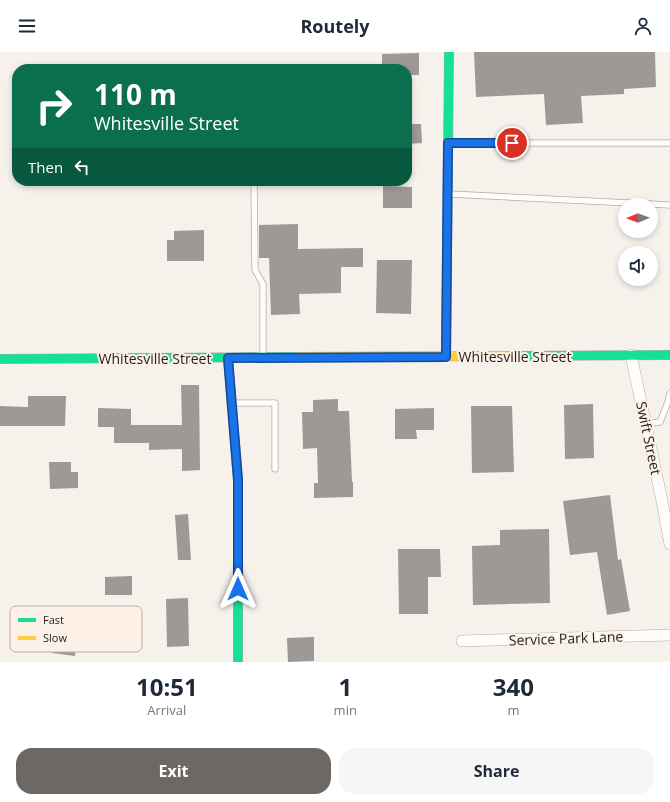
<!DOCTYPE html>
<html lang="en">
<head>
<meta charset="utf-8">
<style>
  body { margin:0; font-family:"Open Sans",sans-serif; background:#f6f6f7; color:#1f2937; height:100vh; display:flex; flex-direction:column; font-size:15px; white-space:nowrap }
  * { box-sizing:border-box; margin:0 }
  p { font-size:13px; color:#747a83 }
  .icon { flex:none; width:22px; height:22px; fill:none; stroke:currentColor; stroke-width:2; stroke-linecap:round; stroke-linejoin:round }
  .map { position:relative; height:610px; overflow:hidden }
  .drawer { display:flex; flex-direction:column; background:#fff; flex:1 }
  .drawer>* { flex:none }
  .hud { position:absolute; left:12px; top:12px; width:400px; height:122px; border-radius:16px; box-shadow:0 2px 6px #0003; background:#0b6e4f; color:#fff; overflow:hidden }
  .needle { width:26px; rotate:269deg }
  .controls { position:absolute; left:618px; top:146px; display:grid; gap:8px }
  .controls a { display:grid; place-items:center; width:40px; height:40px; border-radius:50%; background:#fff; box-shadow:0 2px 6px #0003; font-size:20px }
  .pin { position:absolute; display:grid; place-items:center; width:34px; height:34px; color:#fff; margin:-17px; border:2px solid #fff; border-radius:50%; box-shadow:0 1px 4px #0007 }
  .me { position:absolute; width:44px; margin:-22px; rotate:0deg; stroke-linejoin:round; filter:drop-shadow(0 0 3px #0008) }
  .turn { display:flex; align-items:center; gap:14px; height:84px; padding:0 16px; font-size:18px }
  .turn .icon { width:52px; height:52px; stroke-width:2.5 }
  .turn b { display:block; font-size:28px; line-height:34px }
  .then { display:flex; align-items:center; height:38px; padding:0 16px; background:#0003; gap:8px; font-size:15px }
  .eta { display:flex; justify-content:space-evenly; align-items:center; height:68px; text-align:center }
  .eta b { font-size:24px; font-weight:700; line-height:28px }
  .action { display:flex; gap:8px; margin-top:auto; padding:8px 16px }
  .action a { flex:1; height:46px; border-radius:16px; background:#6d6864; color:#fff; font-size:16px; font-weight:700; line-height:46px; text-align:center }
  .action a+a { background:#f6f6f7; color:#1f2937 }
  header { display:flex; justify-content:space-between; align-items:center; height:52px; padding:0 16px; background:#fff; font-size:18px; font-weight:700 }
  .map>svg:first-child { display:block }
  .building { fill:#9d9996 }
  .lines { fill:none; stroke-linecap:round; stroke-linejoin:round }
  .lane-casing { stroke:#b1ada9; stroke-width:7 }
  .street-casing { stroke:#b1ada9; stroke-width:12 }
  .fast-casing { stroke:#b1ada9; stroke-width:10 }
  .slow-casing { stroke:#b1ada9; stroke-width:10 }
  .lane { stroke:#fefdfc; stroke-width:5.5 }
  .street { stroke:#fefdfc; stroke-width:11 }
  .fast { stroke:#16e098; stroke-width:9 }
  .slow { stroke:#ffcf43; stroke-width:9 }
  .route-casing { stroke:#114b97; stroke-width:10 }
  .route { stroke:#1a73e8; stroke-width:7 }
  .labels { text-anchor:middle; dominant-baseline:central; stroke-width:4; stroke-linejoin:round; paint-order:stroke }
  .street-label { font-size:14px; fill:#221e1b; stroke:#fcf0e7 }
  .key { fill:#fcf0e7; stroke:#bbb1aa; stroke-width:1 }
  .key-label { font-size:11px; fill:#221e1b }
</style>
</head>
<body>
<header><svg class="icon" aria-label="menu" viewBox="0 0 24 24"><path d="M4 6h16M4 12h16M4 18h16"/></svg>Routely<svg class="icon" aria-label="person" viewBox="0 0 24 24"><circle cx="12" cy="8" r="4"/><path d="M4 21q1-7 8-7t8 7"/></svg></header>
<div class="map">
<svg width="670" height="610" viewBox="0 0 670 610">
  <rect width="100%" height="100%" fill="#f7f1ec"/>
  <!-- building -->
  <g class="building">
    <path d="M474,0H655L656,35L624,37V42L581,44L583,71L546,73L544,42L476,45Z"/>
    <path d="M419,1V23H407V17H382V2Z"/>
    <path d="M407,72H421L422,91L407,92Z"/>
    <path d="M383,134L412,135V156H383Z"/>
    <path d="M298,172V197L363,196V215H341V241L299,242L300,262L271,263L269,206H259V173Z"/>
    <path d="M204,178V209H167V188H174V179Z"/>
    <path d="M377,208H412L411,262L376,261Z"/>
    <path d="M181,333H199L200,418L182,419V397L149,398V391H114V375H98V356L131,357V373H182Z"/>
    <path d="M28,344H66L65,374H0V354L28,355Z"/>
    <path d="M338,347V359H349L352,430H353V445L314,446V431H318L317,396L303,397L302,360H313V348Z"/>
    <path d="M593,352L594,406L565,407L564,353Z"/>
    <path d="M471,354H512L514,420L472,421Z"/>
    <path d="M434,356V378H416L417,387H395V357Z"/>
    <path d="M49,410H71V420H78V436L50,437Z"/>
    <path d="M610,443L618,508L621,507L630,559L607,563L597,500L570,503L563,449Z"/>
    <path d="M188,462L191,508H178L175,463Z"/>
    <path d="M549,477L550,551L473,553L472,494L500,493V478Z"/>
    <path d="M398,497H440L441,525H428V562H399Z"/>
    <path d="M132,524V543H105V525Z"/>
    <path d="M188,546L189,594L167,595L166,547Z"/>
    <path d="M54,579L78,581L75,604L52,601Z"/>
    <path d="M314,585V609L288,610L287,586Z"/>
  </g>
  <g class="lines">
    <!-- lane casing -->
    <g class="lane-casing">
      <g id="lane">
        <path d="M450,91H670"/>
        <path d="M254,129L255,218L263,232V303"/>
        <path d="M449,142L670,153"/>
        <path d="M234,351H275V417"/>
        <path d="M646,372L660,370L668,350L670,341"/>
      </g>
    </g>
    <!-- street casing -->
    <g class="street-casing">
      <g id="street">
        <path d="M631,303L661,444L670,492"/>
        <path d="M462,589L670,583"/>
      </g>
    </g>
    <!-- fast casing -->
    <g class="fast-casing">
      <g id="fast">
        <path d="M506,304L670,303"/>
        <path d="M446,305L449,0"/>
        <path d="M228,306L238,428V610"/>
        <path d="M0,307L295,305"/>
      </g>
    </g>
    <!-- slow casing -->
    <g class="slow-casing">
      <path id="slow" d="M295,305L506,304"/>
    </g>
    <!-- lane -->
    <use href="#lane" class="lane"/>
    <!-- street -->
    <use href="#street" class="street"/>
    <!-- fast -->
    <use href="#fast" class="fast"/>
    <!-- slow -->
    <use href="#slow" class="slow"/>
  </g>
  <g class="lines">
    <!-- route casing -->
    <g class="route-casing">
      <path id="route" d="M238,537V428L228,306L446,305L448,91H512"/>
    </g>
    <!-- route -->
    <use href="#route" class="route"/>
  </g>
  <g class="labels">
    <!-- street labels -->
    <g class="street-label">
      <text x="515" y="304">Whitesville Street</text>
      <text x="155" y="306">Whitesville Street</text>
      <text transform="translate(649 386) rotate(78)">Swift Street</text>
      <text transform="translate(566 586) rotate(-2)">Service Park Lane</text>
    </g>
  </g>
  <!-- legend -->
  <rect x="10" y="554" width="132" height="46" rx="6" class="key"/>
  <rect x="18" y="566" width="18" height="4" fill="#16e098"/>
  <rect x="18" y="584" width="18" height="4" fill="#ffcf43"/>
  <g class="key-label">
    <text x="43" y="572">Fast</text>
    <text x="43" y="590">Slow</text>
  </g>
</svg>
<div class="controls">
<a><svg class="needle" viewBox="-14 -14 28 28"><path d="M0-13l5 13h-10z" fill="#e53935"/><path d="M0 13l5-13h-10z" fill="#747a83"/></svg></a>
<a><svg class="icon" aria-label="sound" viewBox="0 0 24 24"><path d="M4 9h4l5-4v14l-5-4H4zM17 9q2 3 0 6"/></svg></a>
</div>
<div class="pin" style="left:512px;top:91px;background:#d93025"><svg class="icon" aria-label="arrive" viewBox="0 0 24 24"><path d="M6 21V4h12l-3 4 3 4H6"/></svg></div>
<svg class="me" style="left:238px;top:537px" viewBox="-20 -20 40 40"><path d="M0-17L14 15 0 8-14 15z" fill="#1a73e8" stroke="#fff" stroke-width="4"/></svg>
<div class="hud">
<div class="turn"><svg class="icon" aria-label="right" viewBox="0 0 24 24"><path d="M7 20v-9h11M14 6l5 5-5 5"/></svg><div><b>110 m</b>Whitesville Street</div></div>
<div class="then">Then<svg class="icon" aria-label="left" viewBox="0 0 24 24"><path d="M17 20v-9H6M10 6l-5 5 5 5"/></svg></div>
</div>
</div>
<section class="drawer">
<div class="eta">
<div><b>10:51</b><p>Arrival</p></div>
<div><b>1</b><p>min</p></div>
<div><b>340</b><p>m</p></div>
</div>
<div class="action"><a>Exit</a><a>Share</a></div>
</section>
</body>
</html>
